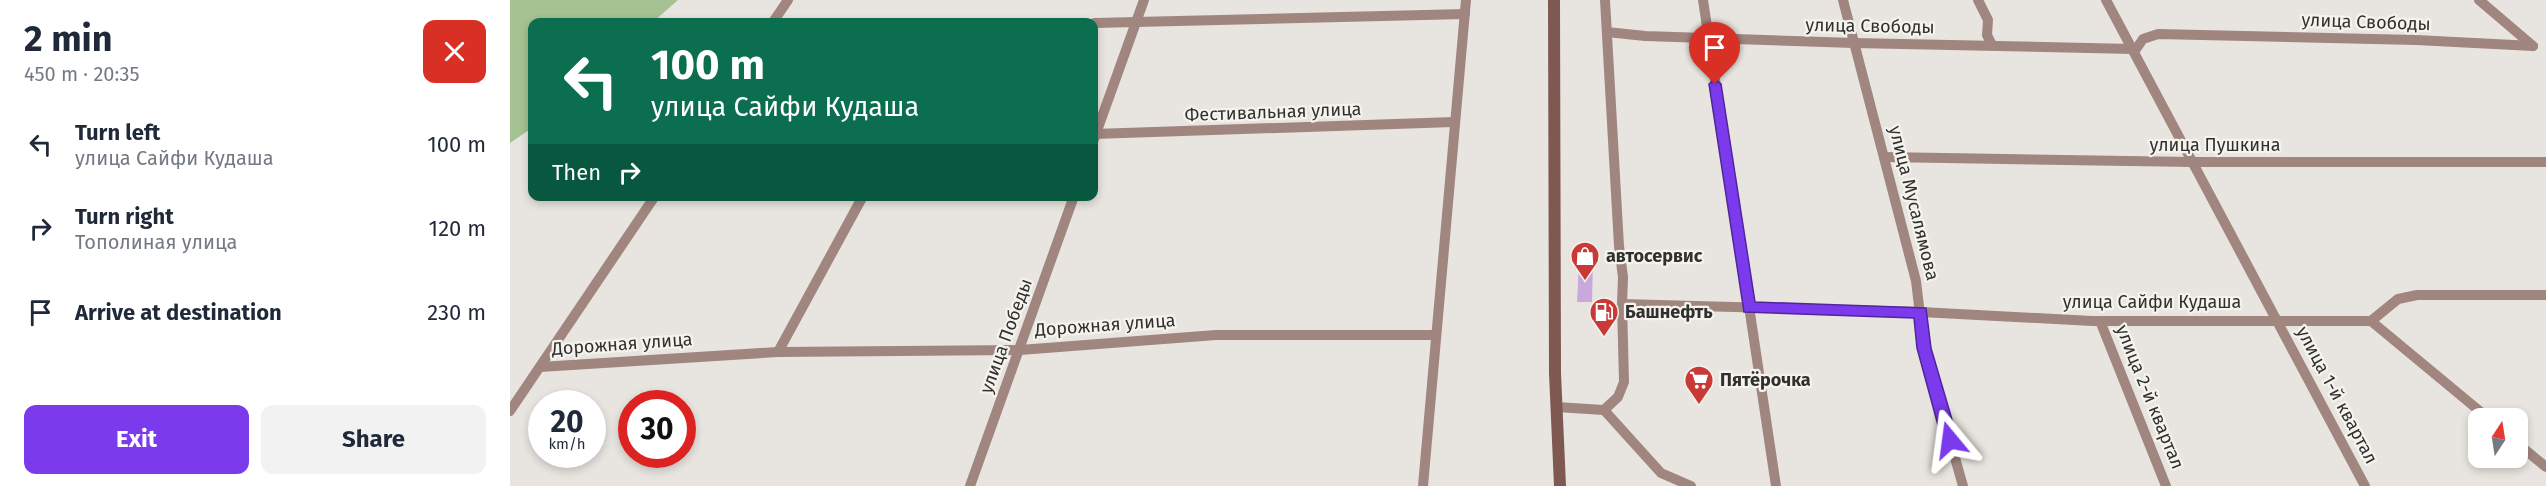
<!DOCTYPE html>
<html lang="en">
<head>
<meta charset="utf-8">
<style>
  body { margin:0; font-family:"Fira Sans",sans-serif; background:#f2f2f3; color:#1f2937; height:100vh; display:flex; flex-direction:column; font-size:22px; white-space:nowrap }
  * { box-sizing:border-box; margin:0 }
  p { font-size:20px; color:#747a83 }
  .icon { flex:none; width:33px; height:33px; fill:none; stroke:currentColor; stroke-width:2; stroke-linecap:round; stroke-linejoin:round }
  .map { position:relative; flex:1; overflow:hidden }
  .panel { display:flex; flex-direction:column; background:#fff; width:510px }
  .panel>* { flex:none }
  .banner { position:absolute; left:18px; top:18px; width:570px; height:183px; border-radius:12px; box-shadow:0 3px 9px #0003; background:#0b6e4f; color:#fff; overflow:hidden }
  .needle { width:39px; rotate:12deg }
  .buttons { position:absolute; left:1958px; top:408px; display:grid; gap:12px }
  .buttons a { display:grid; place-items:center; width:60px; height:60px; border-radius:12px; background:#fff; box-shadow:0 3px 9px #0003; font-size:30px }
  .speed { position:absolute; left:18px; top:390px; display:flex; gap:12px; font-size:30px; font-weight:700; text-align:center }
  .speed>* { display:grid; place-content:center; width:78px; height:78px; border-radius:50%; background:#fff; box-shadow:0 3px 9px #0003; line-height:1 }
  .speed small { font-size:15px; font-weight:400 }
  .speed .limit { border:9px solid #d22; background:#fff; color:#111 }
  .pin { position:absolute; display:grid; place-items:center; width:51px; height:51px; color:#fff; margin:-62px -26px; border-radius:50% 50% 50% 0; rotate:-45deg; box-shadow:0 0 6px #0007 }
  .pin .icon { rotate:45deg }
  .me { position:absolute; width:66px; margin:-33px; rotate:344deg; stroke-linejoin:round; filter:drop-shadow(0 0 4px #0008) }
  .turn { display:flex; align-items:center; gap:21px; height:126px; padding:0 24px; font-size:27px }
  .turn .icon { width:78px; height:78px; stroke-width:2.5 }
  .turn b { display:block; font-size:42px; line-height:51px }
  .then { display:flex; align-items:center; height:57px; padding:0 24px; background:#0003; gap:12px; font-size:22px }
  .round { display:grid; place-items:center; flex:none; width:63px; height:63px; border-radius:12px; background:#f2f2f3 }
  .head { display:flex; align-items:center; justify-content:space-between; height:102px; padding:0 24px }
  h1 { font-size:36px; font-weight:700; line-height:45px }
  .action { display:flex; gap:12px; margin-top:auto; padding:12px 24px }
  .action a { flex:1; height:69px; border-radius:12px; background:#7c3aed; color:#fff; font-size:24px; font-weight:700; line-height:69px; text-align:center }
  .action a+a { background:#f2f2f3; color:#1f2937 }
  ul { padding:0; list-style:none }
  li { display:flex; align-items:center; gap:18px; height:84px; padding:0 24px }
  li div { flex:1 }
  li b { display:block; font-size:22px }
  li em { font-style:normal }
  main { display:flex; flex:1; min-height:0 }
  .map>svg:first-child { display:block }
  .green { fill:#a5c292 }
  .building { fill:#c9a9db }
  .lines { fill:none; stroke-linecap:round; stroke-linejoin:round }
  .street { stroke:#a18680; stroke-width:10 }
  .secondary { stroke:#7f5851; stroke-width:12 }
  .route { fill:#7c3aed; stroke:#51269a; stroke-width:1.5 }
  .labels { text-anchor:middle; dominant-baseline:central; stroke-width:4.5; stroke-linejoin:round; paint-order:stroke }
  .street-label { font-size:18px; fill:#31302e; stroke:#f5f3ed }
  .poi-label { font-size:18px; font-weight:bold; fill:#31302e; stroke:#f5f3ed; text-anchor:start }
</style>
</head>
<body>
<main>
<section class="panel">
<div class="head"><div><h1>2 min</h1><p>450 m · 20:35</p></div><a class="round" style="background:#d93025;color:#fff"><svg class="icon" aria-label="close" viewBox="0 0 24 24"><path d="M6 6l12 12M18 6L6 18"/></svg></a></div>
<ul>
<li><svg class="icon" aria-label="left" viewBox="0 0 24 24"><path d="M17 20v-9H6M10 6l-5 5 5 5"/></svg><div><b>Turn left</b><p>улица Сайфи Кудаша</p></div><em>100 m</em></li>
<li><svg class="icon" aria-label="right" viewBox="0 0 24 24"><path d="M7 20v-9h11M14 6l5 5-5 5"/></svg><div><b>Turn right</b><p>Тополиная улица</p></div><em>120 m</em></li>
<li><svg class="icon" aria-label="arrive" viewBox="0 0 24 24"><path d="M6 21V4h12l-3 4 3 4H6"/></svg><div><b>Arrive at destination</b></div><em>230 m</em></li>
</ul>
<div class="action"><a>Exit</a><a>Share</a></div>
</section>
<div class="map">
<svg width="2036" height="486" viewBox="0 0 2036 486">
  <rect width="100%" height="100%" fill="#e8e5e0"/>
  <!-- green -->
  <path class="green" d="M0,0H168L143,22H22V128L0,143Z"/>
  <!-- building -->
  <path class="building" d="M1069,261L1083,262L1082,302H1067Z"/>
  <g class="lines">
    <!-- street -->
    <g class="street">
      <path d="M1095,0L1109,246L1113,277L1112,304"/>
      <path d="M1193,0L1266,486"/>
      <path d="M1333,0L1406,281L1414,348L1453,486"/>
      <path d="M1468,0L1478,20L1477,35L1482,45"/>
      <path d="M1596,0L1855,486"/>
      <path d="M1969,0L2023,46"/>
      <path d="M263,22L278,0"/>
      <path d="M584,23L955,14"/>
      <path d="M1097,32L1135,36L1344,43L1623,49"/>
      <path d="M1624,52L1633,39L1648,34L1906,40L2023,46"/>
      <path d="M584,134L944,122"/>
      <path d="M584,139L634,0"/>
      <path d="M1374,157L1682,162H2036"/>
      <path d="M1590,321L1656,486"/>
      <path d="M1861,321L1978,418"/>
      <path d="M268,352L353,196"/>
      <path d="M30,367L268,352L510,350L706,335H925"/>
      <path d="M1046,407L1094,410L1151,473L1181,486"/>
      <path d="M1094,410L1108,397L1114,382L1112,304L1411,312L1582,321H1861L1888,299L1907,295H2036"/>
      <path d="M0,411L145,196"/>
      <path d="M2007,443L2036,467"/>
      <path d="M460,486L564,196"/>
      <path d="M913,486L956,0"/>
    </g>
    <!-- secondary -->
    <path class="secondary" d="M1044,0L1045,373L1050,486"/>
  </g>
  <!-- route -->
  <path class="route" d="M1205,79L1211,84L1245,302L1416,308L1421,348L1448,440L1446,445L1440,447L1435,445L1432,440L1407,348L1404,318L1234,312L1199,84Z"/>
  <!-- icons -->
  <defs>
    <g id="shop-pin" transform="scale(1.5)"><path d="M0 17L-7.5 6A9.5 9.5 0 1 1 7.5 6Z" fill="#c83937" stroke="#f5f3ed"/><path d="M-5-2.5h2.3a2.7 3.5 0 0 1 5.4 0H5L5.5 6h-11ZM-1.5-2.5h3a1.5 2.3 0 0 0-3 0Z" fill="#fff"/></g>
    <g id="fuel-pin" transform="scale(1.5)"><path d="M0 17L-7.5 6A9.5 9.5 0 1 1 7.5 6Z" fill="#c83937" stroke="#f5f3ed"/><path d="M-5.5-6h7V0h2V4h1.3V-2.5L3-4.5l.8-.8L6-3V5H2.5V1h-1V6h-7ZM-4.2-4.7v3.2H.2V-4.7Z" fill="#fff"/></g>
    <g id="supermarket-pin" transform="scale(1.5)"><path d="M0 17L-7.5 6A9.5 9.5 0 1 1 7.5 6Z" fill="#c83937" stroke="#f5f3ed"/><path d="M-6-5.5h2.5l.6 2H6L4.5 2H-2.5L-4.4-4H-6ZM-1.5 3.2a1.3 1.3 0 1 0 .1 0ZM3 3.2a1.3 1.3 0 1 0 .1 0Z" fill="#fff"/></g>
  </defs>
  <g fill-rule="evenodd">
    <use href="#shop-pin" x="1075" y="256"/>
    <use href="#fuel-pin" x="1094" y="312"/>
    <use href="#supermarket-pin" x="1189" y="380"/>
  </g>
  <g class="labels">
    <!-- street labels -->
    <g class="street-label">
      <text transform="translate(1856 22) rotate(2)">улица Свободы</text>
      <text transform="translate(1360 26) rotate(1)">улица Свободы</text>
      <text transform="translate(763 112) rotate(-2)">Фестивальная улица</text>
      <text x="1705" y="145">улица Пушкина</text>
      <text transform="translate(1404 203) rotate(76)">улица Мусалямова</text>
      <text x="1642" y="302">улица Сайфи Кудаша</text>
      <text transform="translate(595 325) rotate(-4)">Дорожная улица</text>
      <text transform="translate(496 336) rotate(-70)">улица Победы</text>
      <text transform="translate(112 344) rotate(-4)">Дорожная улица</text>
      <text transform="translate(1827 395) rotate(62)">улица 1-й квартал</text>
      <text transform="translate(1640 397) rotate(68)">улица 2-й квартал</text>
    </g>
    <!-- poi labels -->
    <g class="poi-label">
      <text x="1096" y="256">автосервис</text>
      <text x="1115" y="312">Башнефть</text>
      <text x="1210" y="380">Пятёрочка</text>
    </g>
  </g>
</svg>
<div class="buttons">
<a><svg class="needle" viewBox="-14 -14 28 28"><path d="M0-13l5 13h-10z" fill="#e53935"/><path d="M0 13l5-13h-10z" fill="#747a83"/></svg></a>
</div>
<div class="speed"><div>20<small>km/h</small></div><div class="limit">30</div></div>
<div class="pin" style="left:1205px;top:84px;background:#d93025"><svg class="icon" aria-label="arrive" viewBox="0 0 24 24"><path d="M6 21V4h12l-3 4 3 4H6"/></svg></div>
<svg class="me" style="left:1440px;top:440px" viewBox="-20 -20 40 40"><path d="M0-17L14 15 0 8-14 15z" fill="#7c3aed" stroke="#fff" stroke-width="4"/></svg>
<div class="banner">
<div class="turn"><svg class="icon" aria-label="left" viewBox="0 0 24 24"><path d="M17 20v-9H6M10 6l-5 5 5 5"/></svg><div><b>100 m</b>улица Сайфи Кудаша</div></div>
<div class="then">Then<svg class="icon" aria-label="right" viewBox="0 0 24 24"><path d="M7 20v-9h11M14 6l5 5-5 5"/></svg></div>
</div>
</div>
</main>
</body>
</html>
